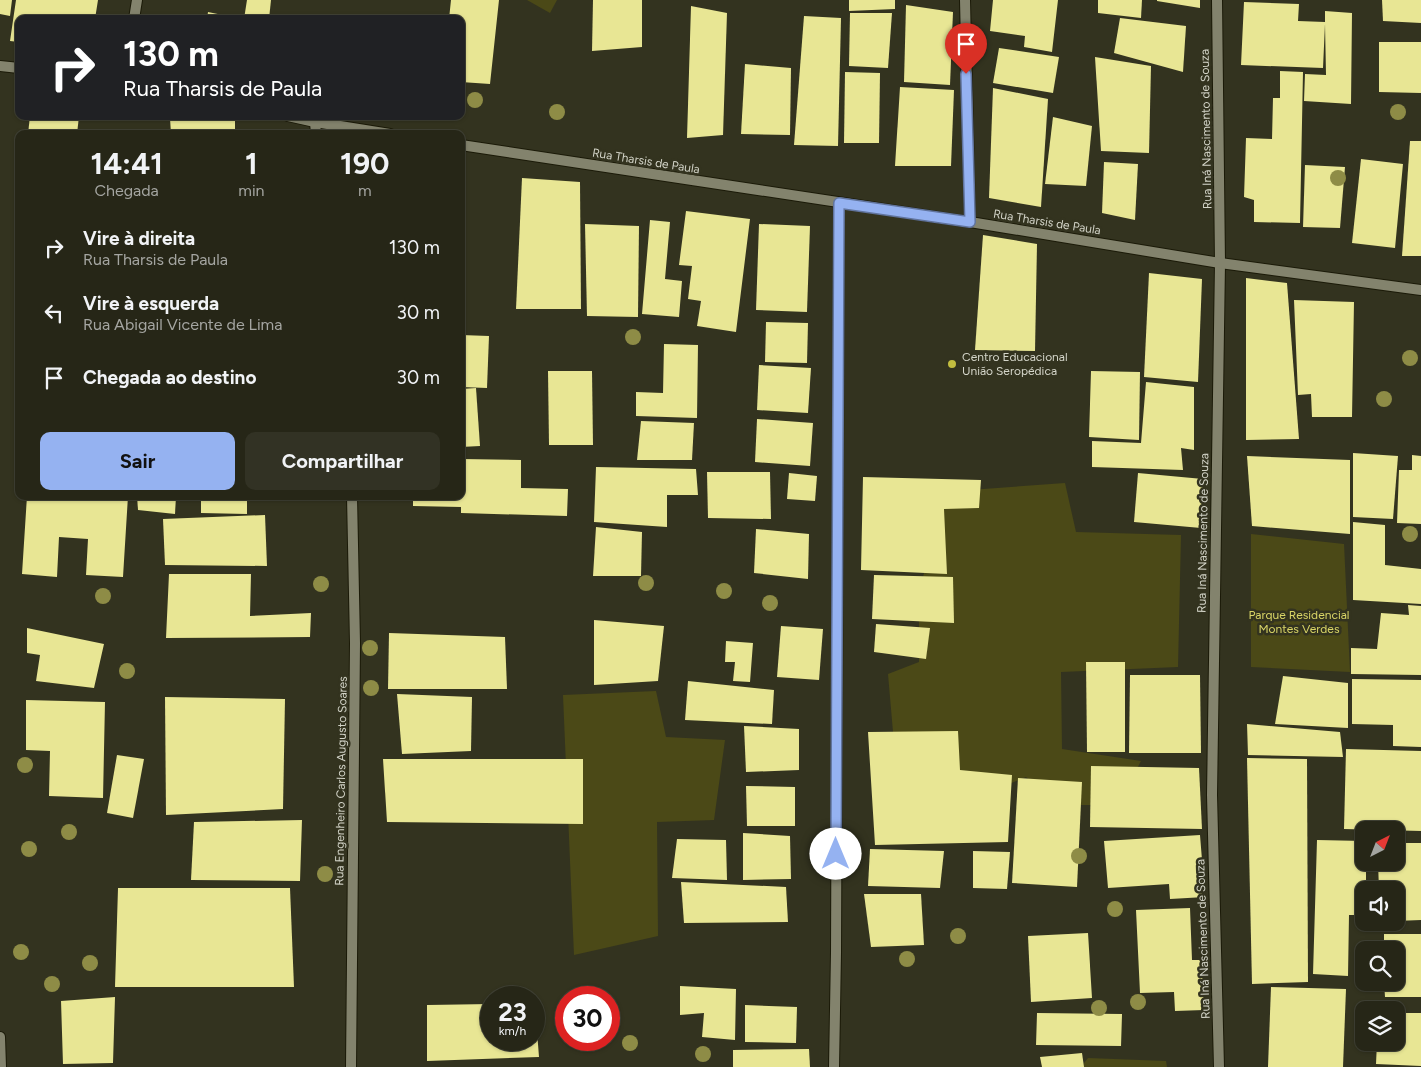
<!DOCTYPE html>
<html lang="pt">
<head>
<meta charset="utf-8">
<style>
  body { margin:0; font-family:Figtree,sans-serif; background:#323224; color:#f1f3f6; height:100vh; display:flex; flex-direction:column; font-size:19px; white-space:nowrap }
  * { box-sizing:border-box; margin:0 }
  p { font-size:16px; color:#a4a5a1 }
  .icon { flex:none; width:28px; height:28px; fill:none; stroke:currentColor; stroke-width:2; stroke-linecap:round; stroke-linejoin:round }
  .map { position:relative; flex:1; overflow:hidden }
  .drawer { position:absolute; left:15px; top:130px; width:450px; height:370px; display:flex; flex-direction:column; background:#262617; border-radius:10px; box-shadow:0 1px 4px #0004,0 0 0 1px #424336 }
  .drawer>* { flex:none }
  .banner { position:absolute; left:15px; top:15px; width:450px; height:105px; border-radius:10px; box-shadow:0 1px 4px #0004,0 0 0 1px #424336; background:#202124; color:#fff; overflow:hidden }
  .needle { width:32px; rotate:42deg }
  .tools { position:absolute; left:1355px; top:821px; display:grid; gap:10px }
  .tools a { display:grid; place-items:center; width:50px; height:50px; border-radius:10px; background:#262617; box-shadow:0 1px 4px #0004,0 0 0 1px #424336; font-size:25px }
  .speed { position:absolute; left:480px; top:986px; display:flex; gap:10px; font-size:25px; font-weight:700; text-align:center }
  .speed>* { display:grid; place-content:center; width:65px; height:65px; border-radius:50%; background:#262617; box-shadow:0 1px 4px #0004,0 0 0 1px #424336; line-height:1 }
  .speed small { font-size:12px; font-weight:400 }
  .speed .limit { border:8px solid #d22; background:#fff; color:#111 }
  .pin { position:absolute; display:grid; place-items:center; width:42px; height:42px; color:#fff; margin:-51px -21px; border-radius:50% 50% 50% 0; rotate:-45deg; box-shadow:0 0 5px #0007 }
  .pin .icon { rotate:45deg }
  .me { position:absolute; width:55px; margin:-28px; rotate:0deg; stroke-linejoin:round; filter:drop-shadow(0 0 4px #0008) }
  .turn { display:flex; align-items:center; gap:18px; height:105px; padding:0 25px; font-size:22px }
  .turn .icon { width:65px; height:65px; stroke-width:2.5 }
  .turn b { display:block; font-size:35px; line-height:42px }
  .eta { display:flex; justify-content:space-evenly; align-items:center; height:85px; text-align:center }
  .eta b { font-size:30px; font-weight:700; line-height:35px }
  .cta { display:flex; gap:10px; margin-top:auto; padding:10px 25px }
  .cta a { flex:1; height:58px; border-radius:10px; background:#95b2f1; color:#111; font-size:20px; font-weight:700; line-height:58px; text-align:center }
  .cta a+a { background:#323224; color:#f1f3f6 }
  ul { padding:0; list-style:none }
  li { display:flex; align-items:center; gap:15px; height:65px; padding:0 25px }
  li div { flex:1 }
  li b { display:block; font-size:19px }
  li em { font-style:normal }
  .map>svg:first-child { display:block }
  .green { fill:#4b4917 }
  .building { fill:#e8e694 }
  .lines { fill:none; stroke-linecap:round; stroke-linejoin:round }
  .lane-casing { stroke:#1b1a08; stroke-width:12 }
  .street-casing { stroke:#1b1a08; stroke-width:12 }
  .lane { stroke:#83836d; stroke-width:10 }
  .street { stroke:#83836d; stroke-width:10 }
  .tree { fill:#8e8c46 }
  .route-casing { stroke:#61749d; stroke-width:12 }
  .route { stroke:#95b2f1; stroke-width:9 }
  .poi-dot { fill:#c2bd3f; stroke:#33331f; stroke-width:2 }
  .labels { text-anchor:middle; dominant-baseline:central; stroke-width:5; stroke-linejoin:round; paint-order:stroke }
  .street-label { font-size:12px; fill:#d4d5c9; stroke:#33331f }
  .poi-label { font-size:12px; fill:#d4d5c9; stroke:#33331f; text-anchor:start }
  .park-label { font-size:12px; fill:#d9d566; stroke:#33331f }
</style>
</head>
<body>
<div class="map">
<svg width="1421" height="1067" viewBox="0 0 1421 1067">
  <rect width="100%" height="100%" fill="#33331f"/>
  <!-- green -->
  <g class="green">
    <path d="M527,0H557L550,13Z"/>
    <path d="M1065,483L1076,532L1181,535L1178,667L1061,672L1062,749L1141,761L1118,805H1058L1026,777L985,794L897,778L888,674L919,662V621L951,617L922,582L942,492Z"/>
    <path d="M1251,534L1344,544L1350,672L1251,667Z"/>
    <path d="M656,691L666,737L725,740L714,820L657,822L658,936L574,955L563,695Z"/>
    <path d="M1088,1058L1166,1061L1167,1067H1081Z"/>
  </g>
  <!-- building -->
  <g class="building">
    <path d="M0,0H12L10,16L0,14Z"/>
    <path d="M16,0H98L95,19H19V42L10,41Z"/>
    <path d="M247,0H271L269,19H244Z"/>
    <path d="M451,0H499L490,84L461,82V19H449Z"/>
    <path d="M593,0H642V47L592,51Z"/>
    <path d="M849,0H895V9L849,11Z"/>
    <path d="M993,0H1058L1052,52L1024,47L1025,36L990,31Z"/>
    <path d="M1098,0H1142L1141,18L1098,13Z"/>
    <path d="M1157,0H1200V8L1157,1Z"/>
    <path d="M1382,0H1421V23L1383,21Z"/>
    <path d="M1244,2L1299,4L1298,21L1325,22V11L1352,13L1351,104L1304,101L1305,74L1326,75L1325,24L1323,68L1241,65Z"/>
    <path d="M906,5L953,12L950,85L904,82Z"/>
    <path d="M691,6L727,13L723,135L687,138Z"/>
    <path d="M208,12L237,18V19H207Z"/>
    <path d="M850,13H892L888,68L849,66Z"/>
    <path d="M804,16L841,18L838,146L794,145Z"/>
    <path d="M1120,18L1186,26L1183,72L1114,53Z"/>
    <path d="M1379,42H1421V93L1379,92Z"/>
    <path d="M999,48L1059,57L1053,93L993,83Z"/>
    <path d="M1095,57L1151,66L1149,153L1101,151Z"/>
    <path d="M745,64L791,68L790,135L741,134Z"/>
    <path d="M1280,71L1303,72L1300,223L1254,222V200L1244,197L1246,138L1272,139L1273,98H1280Z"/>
    <path d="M845,72L880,73L879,143H844Z"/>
    <path d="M900,87L954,90L951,166H895Z"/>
    <path d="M993,88L1048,99L1041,207L989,198Z"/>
    <path d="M30,116H79L77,134H28Z"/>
    <path d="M1053,117L1092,126L1086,186L1045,184Z"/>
    <path d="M170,118L235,119V134H171Z"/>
    <path d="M1410,141H1421V256H1402Z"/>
    <path d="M1361,159L1403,164L1395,248L1352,243Z"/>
    <path d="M1104,162L1138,164L1135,220L1102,213Z"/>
    <path d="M1305,165L1345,167L1340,228L1303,227Z"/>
    <path d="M522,178L580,182L581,309H516Z"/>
    <path d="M686,211L750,219L736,332L697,326L701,301L688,299L692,266L679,265Z"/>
    <path d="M650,220L670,222L665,279L682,281L679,317L642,314Z"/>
    <path d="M585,224L639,226L638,317L587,316Z"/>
    <path d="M759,224L810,226L807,312L756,310Z"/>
    <path d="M983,235L1037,244L1035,351L975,350Z"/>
    <path d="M1149,273L1202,279L1198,382L1144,377Z"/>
    <path d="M1246,278L1287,283L1299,439L1246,440Z"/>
    <path d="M1294,300L1354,302L1352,417H1312L1311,394L1298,395Z"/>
    <path d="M766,322L808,323L807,363L765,362Z"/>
    <path d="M461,335L489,336L487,388L461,387Z"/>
    <path d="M664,344L698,345L697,418L636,416V392L663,393Z"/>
    <path d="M759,365L811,368L808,413L757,410Z"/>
    <path d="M548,371H592L593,445H549Z"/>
    <path d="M1091,371L1140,372L1139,440L1089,437Z"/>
    <path d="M1146,382L1194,387V450L1181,448L1183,470L1092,467V441L1141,443Z"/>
    <path d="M476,388L480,446L461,447V389Z"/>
    <path d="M757,419L813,423L810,466L755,462Z"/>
    <path d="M641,421L694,423L692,460H637Z"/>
    <path d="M1353,453L1398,456L1393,519L1353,517Z"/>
    <path d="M1412,455L1421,456V524L1397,523L1399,470H1412Z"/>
    <path d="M1247,456L1350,460V534L1252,526Z"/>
    <path d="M461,459L521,460V488L568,489L567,516L461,513V507L413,506V496H461Z"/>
    <path d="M596,467L696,469L698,495H667V527L594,522Z"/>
    <path d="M707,472H770L771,519L708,518Z"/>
    <path d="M789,473L817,476L815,501L787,499Z"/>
    <path d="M1138,473L1203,479L1201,528L1134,522Z"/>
    <path d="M863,477L981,480L979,508L944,509L947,574L861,570Z"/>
    <path d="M27,496H128L123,577L86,575L88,539L59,537L57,577L22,574Z"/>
    <path d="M137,496H176L175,514L138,510Z"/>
    <path d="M201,496H247V514L201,513Z"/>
    <path d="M265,515L267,566L165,565L163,519Z"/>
    <path d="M1353,522L1385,525V565L1421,569V604L1353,600Z"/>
    <path d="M596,527L642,532L641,576H593Z"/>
    <path d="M756,529L809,534L808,579L754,573Z"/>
    <path d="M169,574H251L250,616L311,613L310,637L166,638Z"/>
    <path d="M874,575L953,577L954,623L872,619Z"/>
    <path d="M1408,605L1421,606V675L1351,674V648L1377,649L1381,613L1409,615Z"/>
    <path d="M594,620L664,626L658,681L594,685Z"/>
    <path d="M876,624L930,628L926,659L874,652Z"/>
    <path d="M781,626L823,629L819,680L777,677Z"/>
    <path d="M27,628L104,644L94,688L36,681L40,655L27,653Z"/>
    <path d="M389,633L505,637L507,689H388Z"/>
    <path d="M726,641L753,643L750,682L733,681L735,662H725Z"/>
    <path d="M1086,662H1125V752H1087Z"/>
    <path d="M1130,675H1200L1201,753H1129Z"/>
    <path d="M1283,676L1348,683V728L1275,724Z"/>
    <path d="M1352,679L1421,680V747L1393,746V725L1352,724Z"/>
    <path d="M688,681L774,690L772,724L685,720Z"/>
    <path d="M397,694L472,697L471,751L402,754Z"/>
    <path d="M165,697L285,699L283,809L166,815Z"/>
    <path d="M26,700L105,702L103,798L49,796L50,751L26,750Z"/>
    <path d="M1247,724L1340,732L1343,757L1248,755Z"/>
    <path d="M744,726L799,729V770L746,772Z"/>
    <path d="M958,731L960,770L1012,775L1008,842L875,845L868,732Z"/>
    <path d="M1346,749L1421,751V831L1344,829Z"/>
    <path d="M117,755L144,759L133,818L107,813Z"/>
    <path d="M1247,758L1307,759L1308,982L1252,984Z"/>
    <path d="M383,759H583V824L387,822Z"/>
    <path d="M1091,766L1199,768L1202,829L1090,827Z"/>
    <path d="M1018,778L1082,782L1077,887L1012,883Z"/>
    <path d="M746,786L795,787V826H747Z"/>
    <path d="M302,820L300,881L191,880L194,822Z"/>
    <path d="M743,833L790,836L791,879L743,880Z"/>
    <path d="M1200,835L1205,897L1170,899L1169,884L1108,888L1104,841Z"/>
    <path d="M677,839L726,840L727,880L672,878Z"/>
    <path d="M1317,840L1364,841V862H1366V890H1364V915H1349L1348,976L1313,974Z"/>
    <path d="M1396,843H1421V920L1396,921V890H1379L1378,862H1396Z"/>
    <path d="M870,849L944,851L940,888L868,886Z"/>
    <path d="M973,851L1010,852L1007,889L973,888Z"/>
    <path d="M681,882L786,887L788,922L684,923Z"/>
    <path d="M118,888H290L294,987H115Z"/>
    <path d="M864,894H921L924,945L871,947Z"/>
    <path d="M1190,908L1192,960H1202L1204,1010L1175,1011L1174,992L1140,993L1136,910Z"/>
    <path d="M1088,933L1092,998L1031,1002L1028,936Z"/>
    <path d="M1384,934H1421V997H1385L1384,982H1396V950H1384Z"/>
    <path d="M680,986L736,989L735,1040L702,1037L704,1013L680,1015Z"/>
    <path d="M1271,987L1346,989L1343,1067H1268Z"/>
    <path d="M115,997L113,1063L63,1064L61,1001Z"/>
    <path d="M491,1004V1040H534V1005H535L539,1057L427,1061V1005Z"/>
    <path d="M745,1005L797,1007L796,1043L745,1042Z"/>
    <path d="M1037,1013L1122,1014L1121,1046L1036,1045Z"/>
    <path d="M1396,1013H1421V1066L1376,1064L1377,1042H1396Z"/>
    <path d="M809,1049L810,1067H733V1050Z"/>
    <path d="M1082,1053L1084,1067H1042L1040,1057Z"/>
  </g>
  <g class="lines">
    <!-- lane casing -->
    <g class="lane-casing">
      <g id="lane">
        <path d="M315,122L316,134"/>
        <path d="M351,1067L355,643L352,496"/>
      </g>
    </g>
    <!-- street casing -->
    <g class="street-casing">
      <g id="street">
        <path d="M965,0L970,222"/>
        <path d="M1217,0L1220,263L1212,795L1219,1067"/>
        <path d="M134,19L137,0"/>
        <path d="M0,66L19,68"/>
        <path d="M288,116L315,122L390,134"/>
        <path d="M461,145L970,222L1220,263L1421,290"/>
        <path d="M0,1037L1,1067"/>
        <path d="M834,1067L836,953L839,203"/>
      </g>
    </g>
    <!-- lane -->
    <use href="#lane" class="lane"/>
    <!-- street -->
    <use href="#street" class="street"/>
  </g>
  <!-- trees -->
  <g class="tree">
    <circle cx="475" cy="100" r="8"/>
    <circle cx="557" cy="112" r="8"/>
    <circle cx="1398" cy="112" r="8"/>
    <circle cx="1338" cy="178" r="8"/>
    <circle cx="633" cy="337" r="8"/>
    <circle cx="1410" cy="358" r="8"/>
    <circle cx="1384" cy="399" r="8"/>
    <circle cx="1410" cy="534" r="8"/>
    <circle cx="646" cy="583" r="8"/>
    <circle cx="321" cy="584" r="8"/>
    <circle cx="724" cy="591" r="8"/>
    <circle cx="103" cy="596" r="8"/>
    <circle cx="770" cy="603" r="8"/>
    <circle cx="370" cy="648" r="8"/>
    <circle cx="127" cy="671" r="8"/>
    <circle cx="371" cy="688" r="8"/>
    <circle cx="25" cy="765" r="8"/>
    <circle cx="69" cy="832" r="8"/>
    <circle cx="29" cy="849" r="8"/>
    <circle cx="1079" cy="856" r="8"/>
    <circle cx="325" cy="874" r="8"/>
    <circle cx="1115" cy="909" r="8"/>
    <circle cx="958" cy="936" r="8"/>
    <circle cx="21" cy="952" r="8"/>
    <circle cx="907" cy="959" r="8"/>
    <circle cx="90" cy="963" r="8"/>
    <circle cx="52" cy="984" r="8"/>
    <circle cx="1138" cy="1002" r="8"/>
    <circle cx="1099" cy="1008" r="8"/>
    <circle cx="630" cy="1043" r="8"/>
    <circle cx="703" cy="1054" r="8"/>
  </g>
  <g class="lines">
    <!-- route casing -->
    <g class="route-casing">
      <path id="route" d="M836,854L839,203L970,222L966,74"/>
    </g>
    <!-- route -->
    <use href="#route" class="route"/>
  </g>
  <!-- markers -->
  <circle class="poi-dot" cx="952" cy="364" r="5"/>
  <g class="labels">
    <!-- street labels -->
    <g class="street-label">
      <text transform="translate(1206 129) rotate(-91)">Rua Iná Nascimento de Souza</text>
      <text transform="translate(646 161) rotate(9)">Rua Tharsis de Paula</text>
      <text transform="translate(1047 222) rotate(9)">Rua Tharsis de Paula</text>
      <text transform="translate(1203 533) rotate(-89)">Rua Iná Nascimento de Souza</text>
      <text transform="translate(341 781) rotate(-89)">Rua Engenheiro Carlos Augusto Soares</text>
      <text transform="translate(1203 939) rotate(-92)">Rua Iná Nascimento de Souza</text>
    </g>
    <!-- poi labels -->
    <g class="poi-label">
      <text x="962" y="357">Centro Educacional<tspan x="962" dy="14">União Seropédica</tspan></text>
    </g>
    <!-- park labels -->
    <g class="park-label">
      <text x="1299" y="615">Parque Residencial<tspan x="1299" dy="14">Montes Verdes</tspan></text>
    </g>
  </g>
</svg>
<div class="tools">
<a><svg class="needle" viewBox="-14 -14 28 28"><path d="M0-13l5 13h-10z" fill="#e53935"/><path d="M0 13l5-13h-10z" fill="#a4a5a1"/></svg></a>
<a><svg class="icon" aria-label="sound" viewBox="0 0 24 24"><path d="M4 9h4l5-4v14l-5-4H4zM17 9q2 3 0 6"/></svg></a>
<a><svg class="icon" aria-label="search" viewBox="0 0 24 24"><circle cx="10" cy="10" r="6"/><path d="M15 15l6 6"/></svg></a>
<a><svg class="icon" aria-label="layers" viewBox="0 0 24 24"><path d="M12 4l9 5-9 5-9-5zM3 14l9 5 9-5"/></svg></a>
</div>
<div class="speed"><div>23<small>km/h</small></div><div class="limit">30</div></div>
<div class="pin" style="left:966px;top:74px;background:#d93025"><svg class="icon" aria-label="arrive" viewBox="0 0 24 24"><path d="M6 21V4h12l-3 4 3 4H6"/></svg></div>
<svg class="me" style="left:836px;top:854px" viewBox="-20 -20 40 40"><circle r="19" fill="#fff"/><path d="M0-13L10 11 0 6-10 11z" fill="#95b2f1"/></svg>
<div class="banner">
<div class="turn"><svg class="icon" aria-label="right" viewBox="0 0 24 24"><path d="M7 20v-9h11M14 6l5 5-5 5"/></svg><div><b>130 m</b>Rua Tharsis de Paula</div></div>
</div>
<section class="drawer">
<div class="eta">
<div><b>14:41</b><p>Chegada</p></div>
<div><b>1</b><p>min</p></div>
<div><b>190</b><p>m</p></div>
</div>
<ul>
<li><svg class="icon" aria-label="right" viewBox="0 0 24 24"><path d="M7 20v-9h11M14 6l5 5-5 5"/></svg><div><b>Vire à direita</b><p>Rua Tharsis de Paula</p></div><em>130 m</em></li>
<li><svg class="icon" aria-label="left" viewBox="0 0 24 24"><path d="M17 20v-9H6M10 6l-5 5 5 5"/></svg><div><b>Vire à esquerda</b><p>Rua Abigail Vicente de Lima</p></div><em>30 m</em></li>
<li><svg class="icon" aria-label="arrive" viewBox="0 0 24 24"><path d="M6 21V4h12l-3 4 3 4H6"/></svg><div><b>Chegada ao destino</b></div><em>30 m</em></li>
</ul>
<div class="cta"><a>Sair</a><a>Compartilhar</a></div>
</section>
</div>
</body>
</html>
